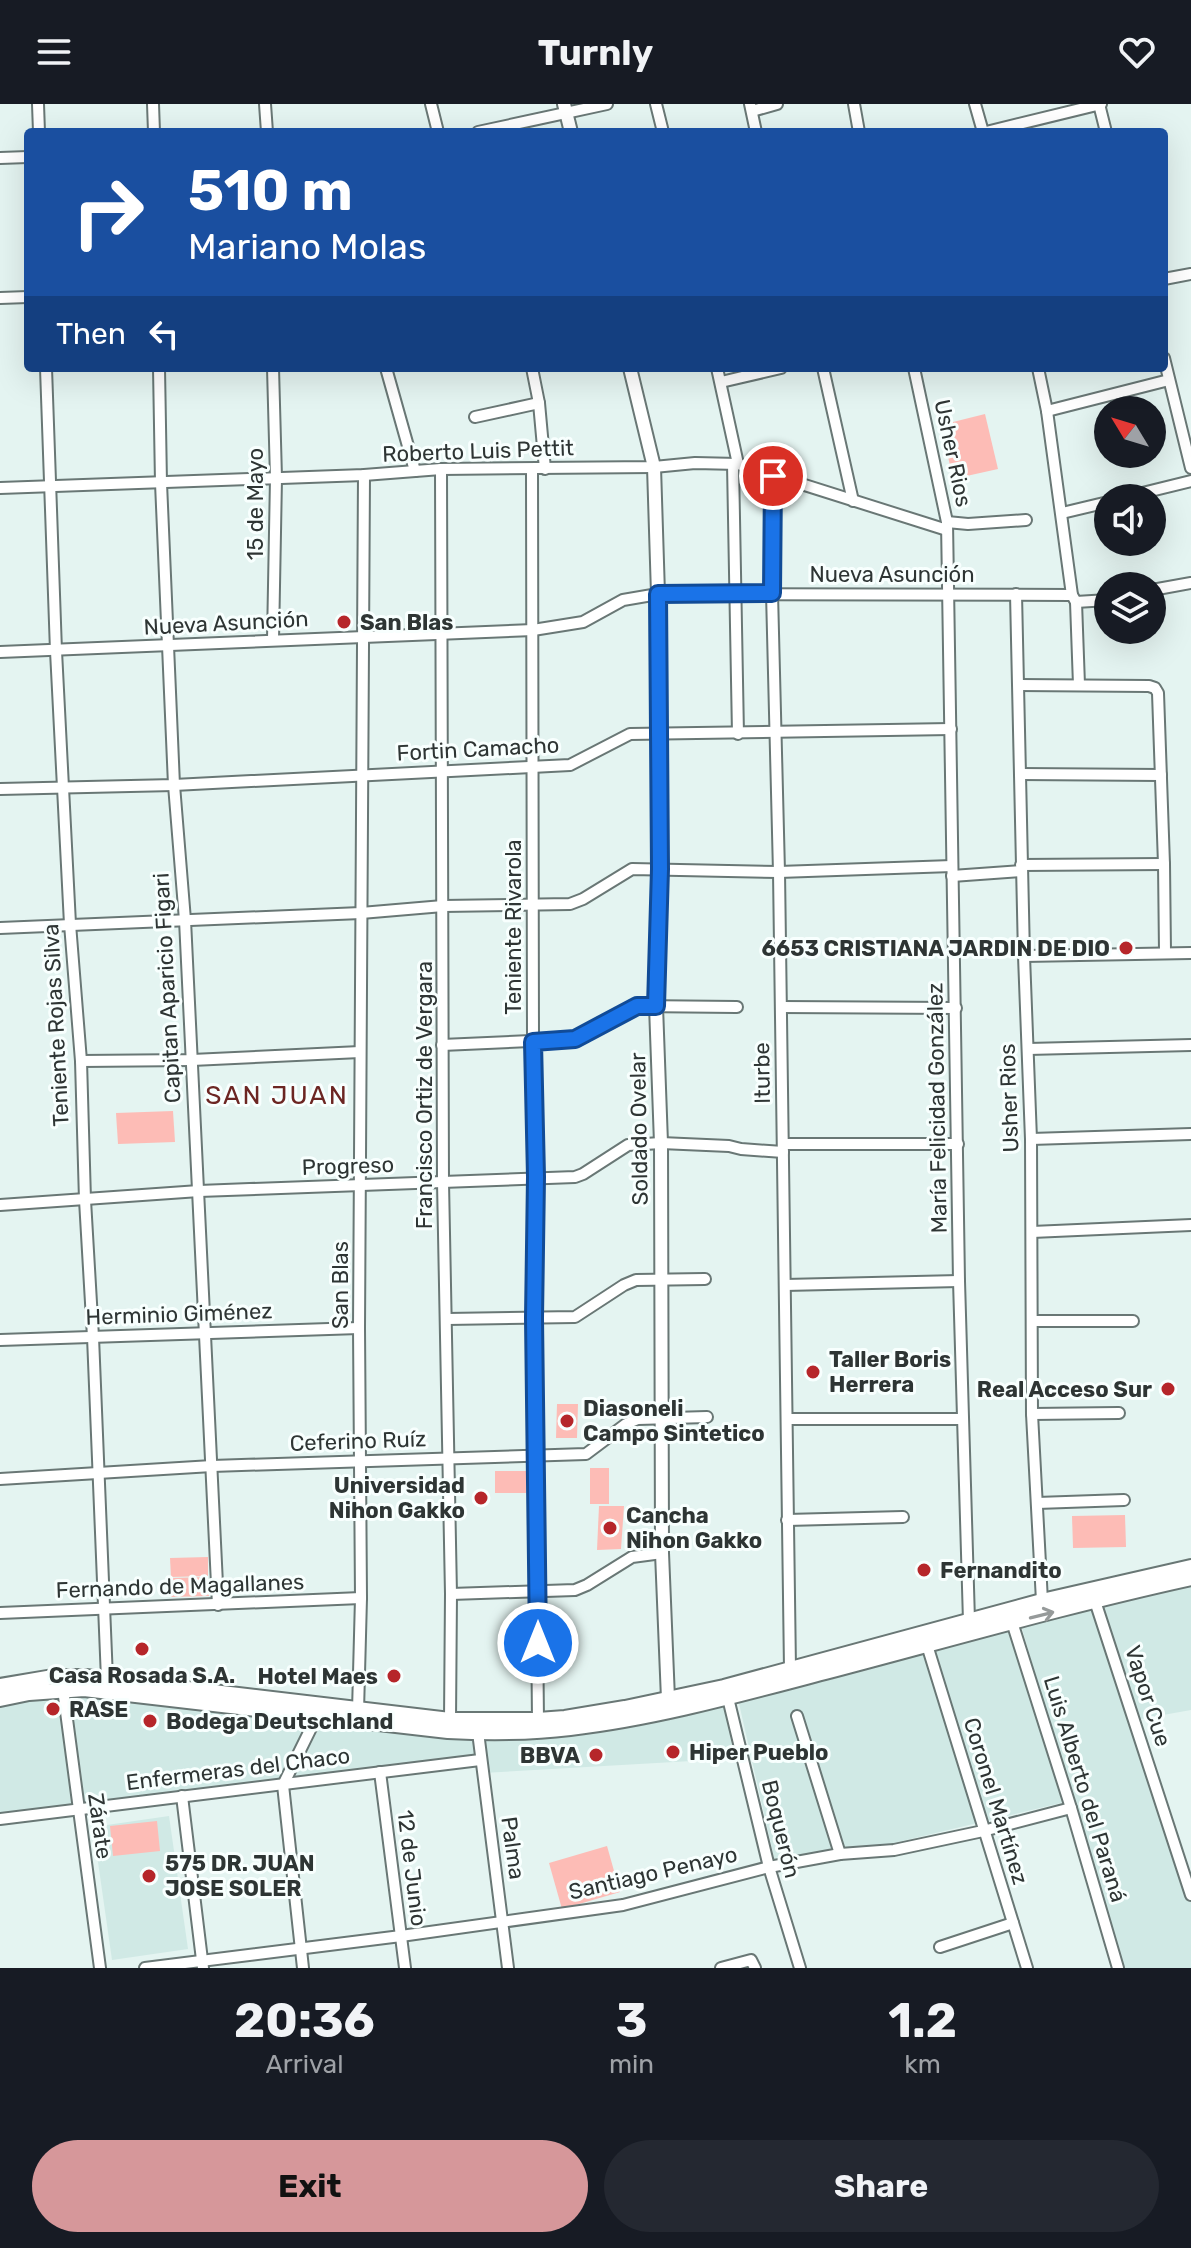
<!DOCTYPE html>
<html lang="en">
<head>
<meta charset="utf-8">
<style>
  body { margin:0; font-family:Rubik,sans-serif; background:#242831; color:#f1f3f6; height:100vh; display:flex; flex-direction:column; font-size:30px; white-space:nowrap }
  * { box-sizing:border-box; margin:0 }
  p { font-size:26px; color:#9ea1a6 }
  .icon { flex:none; width:44px; height:44px; fill:none; stroke:currentColor; stroke-width:2; stroke-linecap:round; stroke-linejoin:round }
  .map { position:relative; height:1864px; overflow:hidden }
  .drawer { display:flex; flex-direction:column; background:#171b24; flex:1 }
  .drawer>* { flex:none }
  .banner { position:absolute; left:24px; top:24px; width:1144px; height:244px; border-radius:8px; box-shadow:0 8px 32px #0002; background:#1a4fa0; color:#fff; overflow:hidden }
  .needle { width:52px; rotate:308deg }
  .fabs { position:absolute; left:1094px; top:292px; display:grid; gap:16px }
  .fabs a { display:grid; place-items:center; width:72px; height:72px; border-radius:50%; background:#171b24; box-shadow:0 8px 32px #0002; font-size:40px }
  .pin { position:absolute; display:grid; place-items:center; width:68px; height:68px; color:#fff; margin:-34px; border:4px solid #fff; border-radius:50%; box-shadow:0 2px 8px #0007 }
  .me { position:absolute; width:88px; margin:-44px; rotate:0deg; stroke-linejoin:round; filter:drop-shadow(0 0 6px #0008) }
  .turn { display:flex; align-items:center; gap:28px; height:168px; padding:0 32px; font-size:36px }
  .turn .icon { width:104px; height:104px; stroke-width:2.5 }
  .turn b { display:block; font-size:56px; line-height:68px }
  .then { display:flex; align-items:center; height:76px; padding:0 32px; background:#0003; gap:16px; font-size:30px }
  .eta { display:flex; justify-content:space-evenly; align-items:center; height:136px; text-align:center }
  .eta b { font-size:48px; font-weight:700; line-height:56px }
  .cta { display:flex; gap:16px; margin-top:auto; padding:16px 32px }
  .cta a { flex:1; height:92px; border-radius:48px; background:#d6979a; color:#111; font-size:32px; font-weight:700; line-height:92px; text-align:center }
  .cta a+a { background:#242831; color:#f1f3f6 }
  header { display:flex; justify-content:space-between; align-items:center; height:104px; padding:0 32px; background:#171b24; font-size:36px; font-weight:700 }
  .map>svg:first-child { display:block }
  .built { fill:#d0e9e5 }
  .green { fill:#fdbcb6 }
  .lines { fill:none; stroke-linecap:round; stroke-linejoin:round }
  .minor-casing { stroke:#697775; stroke-width:14 }
  .major-casing { stroke:#697775; stroke-width:16 }
  .highway-casing { stroke:#697775; stroke-width:18 }
  .minor { stroke:#fff; stroke-width:10 }
  .major { stroke:#fff; stroke-width:12 }
  .highway { stroke:#fff; stroke-width:14 }
  .oneway { stroke:#969a9a }
  .route-casing { stroke:#114b97; stroke-width:20 }
  .route { stroke:#1a73e8; stroke-width:14 }
  .poi-dot { fill:#b6262a; stroke:#f8fffe; stroke-width:3 }
  .labels { text-anchor:middle; dominant-baseline:central; stroke-width:6; stroke-linejoin:round; paint-order:stroke }
  .street-label { font-size:22px; fill:#2e3534; stroke:#f8fffe }
  .poi-label { font-size:22px; font-weight:bold; fill:#2e3534; stroke:#f8fffe; text-anchor:start }
  .quarter-label { font-size:26px; letter-spacing:2px; fill:#6c2623; stroke:#f8fffe }
</style>
</head>
<body>
<header><svg class="icon" aria-label="menu" viewBox="0 0 24 24"><path d="M4 6h16M4 12h16M4 18h16"/></svg>Turnly<svg class="icon" aria-label="heart" viewBox="0 0 24 24"><path d="M12 20l-8-8c-3-5 5-10 8-4 3-6 11-1 8 4z"/></svg></header>
<div class="map">
<svg width="1191" height="1864" viewBox="0 0 1191 1864">
  <rect width="100%" height="100%" fill="#e4f4f1"/>
  <!-- built -->
  <g class="built">
    <path d="M1191,1477V1606L1135,1616L1191,1792V1864H1120L1021,1521Z"/>
    <path d="M1019,1521L1065,1698L777,1767L738,1595Z"/>
    <path d="M72,1589L313,1614L279,1679L0,1714V1603Z"/>
    <path d="M725,1599L744,1654L483,1669L480,1656L283,1681L318,1616L486,1633Z"/>
    <path d="M169,1712L188,1845L112,1856L93,1723Z"/>
  </g>
  <!-- green -->
  <g class="green">
    <path d="M985,310L998,365L953,375L941,321Z"/>
    <path d="M173,1007L175,1038L118,1040L116,1009Z"/>
    <path d="M557,1300H578L577,1334H556Z"/>
    <rect x="590" y="1364" width="19" height="36"/>
    <rect x="495" y="1367" width="31" height="22"/>
    <path d="M599,1402H624L621,1445L597,1446Z"/>
    <path d="M1125,1411L1126,1443L1073,1444L1072,1412Z"/>
    <path d="M208,1453V1472L171,1473L170,1454Z"/>
    <path d="M208,1473L209,1492L171,1493V1474Z"/>
    <path d="M157,1717L160,1747L113,1752L110,1722Z"/>
    <path d="M607,1742L620,1788L562,1805L549,1759Z"/>
  </g>
  <g class="lines">
    <!-- minor casing -->
    <g class="minor-casing">
      <g id="minor">
        <path d="M38,0L39,28"/>
        <path d="M153,0L154,28"/>
        <path d="M265,0L267,28"/>
        <path d="M431,0L438,28"/>
        <path d="M656,0L663,28"/>
        <path d="M750,0L756,28"/>
        <path d="M854,0L859,28"/>
        <path d="M975,0L983,28"/>
        <path d="M1099,0L1106,28"/>
        <path d="M752,7L777,0"/>
        <path d="M478,28L607,0"/>
        <path d="M986,28L1101,0"/>
        <path d="M0,54L28,53"/>
        <path d="M1164,175L1191,170"/>
        <path d="M0,194L28,193"/>
        <path d="M1164,254L1191,364"/>
        <path d="M46,264L56,547L70,820L81,957L85,1096L93,1233L107,1575"/>
        <path d="M159,264L161,379L174,681L185,816L218,1501"/>
        <path d="M273,264L276,374L273,536"/>
        <path d="M386,264L415,367"/>
        <path d="M532,264L539,299L545,365"/>
        <path d="M717,264L738,360"/>
        <path d="M823,264L853,397"/>
        <path d="M914,264L947,418L959,1177L969,1517"/>
        <path d="M1038,264L1047,307L1072,491L1076,498L1079,581"/>
        <path d="M721,278L781,264"/>
        <path d="M1047,307L1169,276"/>
        <path d="M475,313L539,299"/>
        <path d="M733,360L738,630"/>
        <path d="M441,365L443,1078L451,1490L450,1616"/>
        <path d="M532,365L533,938L536,1073L534,1214L538,1616"/>
        <path d="M773,372L772,489L779,768L790,1565"/>
        <path d="M0,384L364,371L441,365L654,363L695,359L738,360L947,426"/>
        <path d="M1122,394L1191,377"/>
        <path d="M1062,409L1108,398"/>
        <path d="M947,418L968,420L1026,416"/>
        <path d="M1152,486L1191,479"/>
        <path d="M1016,490L1024,852L1031,1035L1032,1310L1042,1497"/>
        <path d="M1076,498L1108,496"/>
        <path d="M0,548L533,526L583,518L623,496L658,490L1072,491"/>
        <path d="M1019,581L1149,582L1155,584L1158,589L1164,760L1165,848"/>
        <path d="M1020,670L1161,671"/>
        <path d="M0,685L174,681L570,661L630,630L951,625"/>
        <path d="M1021,761L1164,760"/>
        <path d="M952,772L1021,767"/>
        <path d="M0,824L361,809L443,802L570,800L583,795L632,765L779,768L952,762"/>
        <path d="M1024,852L1191,849"/>
        <path d="M781,903L956,904"/>
        <path d="M442,941L575,935L637,902L737,903"/>
        <path d="M1028,945L1191,941"/>
        <path d="M81,957L192,956L360,948"/>
        <path d="M1031,1035L1191,1030"/>
        <path d="M783,1040H958"/>
        <path d="M0,1101L199,1087L575,1073L583,1070L628,1041L661,1039L729,1042L741,1045L783,1048"/>
        <path d="M1032,1128L1191,1121"/>
        <path d="M785,1181L959,1177"/>
        <path d="M447,1215L575,1213L624,1181L636,1176L705,1175"/>
        <path d="M1033,1217H1133"/>
        <path d="M0,1236L359,1224"/>
        <path d="M1032,1310L1119,1309"/>
        <path d="M787,1315H963"/>
        <path d="M0,1375L212,1362L586,1350L626,1320L638,1315L707,1313"/>
        <path d="M1037,1399L1124,1396"/>
        <path d="M787,1416L903,1413"/>
        <path d="M451,1490L575,1486L587,1481L632,1453L662,1449"/>
        <path d="M1095,1497L1191,1791"/>
        <path d="M0,1509L361,1494"/>
        <path d="M1012,1518L1071,1704L1118,1864"/>
        <path d="M927,1541L1027,1864"/>
        <path d="M63,1585L100,1864"/>
        <path d="M728,1594L769,1763L800,1864"/>
        <path d="M358,1607L361,1494L359,1224L364,371"/>
        <path d="M797,1612L840,1750"/>
        <path d="M478,1628L508,1864"/>
        <path d="M380,1668L405,1864"/>
        <path d="M182,1692L203,1864"/>
        <path d="M0,1715L480,1656"/>
        <path d="M940,1843L1013,1819"/>
        <path d="M145,1864L401,1832L623,1801L769,1763L840,1750L894,1746L983,1727L1071,1704"/>
        <path d="M303,1864L283,1681L317,1612"/>
        <path d="M721,1864L751,1856L755,1864"/>
      </g>
    </g>
    <!-- major casing -->
    <g class="major-casing">
      <g id="major">
        <path d="M564,0L571,28"/>
        <path d="M630,264L654,363L658,490L660,765L656,902L661,1039L662,1449L668,1595"/>
      </g>
    </g>
    <!-- highway casing -->
    <g class="highway-casing">
      <g id="highway">
        <path d="M0,1582L53,1573H86L450,1616H538L565,1614L625,1604L724,1583L1042,1497L1191,1463"/>
        <path d="M0,1595L29,1589L84,1585L448,1627C489,1629 530,1629 570,1624C656,1614 741,1590 825,1568C947,1536 1068,1501 1191,1474"/>
      </g>
    </g>
    <!-- minor -->
    <use href="#minor" class="minor"/>
    <!-- major -->
    <use href="#major" class="major"/>
    <!-- highway -->
    <use href="#highway" class="highway"/>
  </g>
  <!-- one-way arrows -->
  <defs><path id="oneway-shaft" d="M-6 0H5M1.5-3L5.5 0L1.5 3" fill="none" stroke-width="1.6" stroke-linecap="round" stroke-linejoin="round" transform="scale(2)"/></defs>
  <use class="oneway" href="#oneway-shaft" transform="translate(1042 1511) rotate(-14)"/>
  <g class="lines">
    <!-- route casing -->
    <g class="route-casing">
      <path id="route" d="M538,1539L534,1214L536,1073L533,938L575,935L637,902H656L660,765L658,490L772,489L773,372"/>
    </g>
    <!-- route -->
    <use href="#route" class="route"/>
  </g>
  <!-- markers -->
  <g class="poi-dot">
    <circle cx="344" cy="518" r="8"/>
    <circle cx="1126" cy="844" r="8"/>
    <circle cx="813" cy="1268" r="8"/>
    <circle cx="1168" cy="1285" r="8"/>
    <circle cx="567" cy="1317" r="8"/>
    <circle cx="481" cy="1394" r="8"/>
    <circle cx="610" cy="1424" r="8"/>
    <circle cx="924" cy="1466" r="8"/>
    <circle cx="142" cy="1545" r="8"/>
    <circle cx="394" cy="1572" r="8"/>
    <circle cx="53" cy="1605" r="8"/>
    <circle cx="150" cy="1617" r="8"/>
    <circle cx="673" cy="1648" r="8"/>
    <circle cx="596" cy="1651" r="8"/>
    <circle cx="149" cy="1772" r="8"/>
  </g>
  <g class="labels">
    <!-- street labels -->
    <g class="street-label">
      <text transform="translate(478 347) rotate(-2)">Roberto Luis Pettit</text>
      <text transform="translate(953 349) rotate(78)">Usher Rios</text>
      <text transform="translate(255 400) rotate(-90)">15 de Mayo</text>
      <text x="892" y="470">Nueva Asunción</text>
      <text transform="translate(226 519) rotate(-3)">Nueva Asunción</text>
      <text transform="translate(478 645) rotate(-3)">Fortin Camacho</text>
      <text transform="translate(513 823) rotate(-90)">Teniente Rivarola</text>
      <text transform="translate(167 884) rotate(-93)">Capitan Aparicio Figari</text>
      <text transform="translate(56 921) rotate(-93)">Teniente Rojas Silva</text>
      <text transform="translate(762 969) rotate(-91)">Iturbe</text>
      <text transform="translate(424 991) rotate(-90)">Francisco Ortiz de Vergara</text>
      <text transform="translate(1009 994) rotate(-92)">Usher Rios</text>
      <text transform="translate(937 1004) rotate(-91)">María Felicidad González</text>
      <text transform="translate(639 1025) rotate(-91)">Soldado Ovelar</text>
      <text transform="translate(348 1062) rotate(-2)">Progreso</text>
      <text transform="translate(340 1181) rotate(-90)">San Blas</text>
      <text transform="translate(179 1210) rotate(-2)">Herminio Giménez</text>
      <text transform="translate(358 1337) rotate(-2)">Ceferino Ruíz</text>
      <text transform="translate(180 1482) rotate(-2)">Fernando de Magallanes</text>
      <text transform="translate(1148 1592) rotate(72)">Vapor Cue</text>
      <text transform="translate(238 1665) rotate(-7)">Enfermeras del Chaco</text>
      <text transform="translate(1085 1685) rotate(73)">Luis Alberto del Paraná</text>
      <text transform="translate(996 1697) rotate(73)">Coronel Martínez</text>
      <text transform="translate(100 1722) rotate(82)">Zárate</text>
      <text transform="translate(781 1725) rotate(76)">Boquerón</text>
      <text transform="translate(513 1744) rotate(82)">Palma</text>
      <text transform="translate(412 1764) rotate(83)">12 de Junio</text>
      <text transform="translate(653 1769) rotate(-13)">Santiago Penayo</text>
    </g>
    <!-- poi labels -->
    <g class="poi-label">
      <text x="360" y="518">San Blas</text>
      <text x="1110" y="844" text-anchor="end">6653 CRISTIANA JARDIN DE DIO</text>
      <text x="829" y="1255">Taller Boris<tspan x="829" dy="25">Herrera</tspan></text>
      <text x="1152" y="1285" text-anchor="end">Real Acceso Sur</text>
      <text x="583" y="1304">Diasoneli<tspan x="583" dy="25">Campo Sintetico</tspan></text>
      <text x="465" y="1381" text-anchor="end">Universidad<tspan x="465" dy="25">Nihon Gakko</tspan></text>
      <text x="626" y="1411">Cancha<tspan x="626" dy="25">Nihon Gakko</tspan></text>
      <text x="940" y="1466">Fernandito</text>
      <text x="142" y="1571" text-anchor="middle">Casa Rosada S.A.</text>
      <text x="378" y="1572" text-anchor="end">Hotel Maes</text>
      <text x="69" y="1605">RASE</text>
      <text x="166" y="1617">Bodega Deutschland</text>
      <text x="689" y="1648">Hiper Pueblo</text>
      <text x="580" y="1651" text-anchor="end">BBVA</text>
      <text x="165" y="1759">575 DR. JUAN<tspan x="165" dy="25">JOSE SOLER</tspan></text>
    </g>
    <!-- quarter labels -->
    <g class="quarter-label">
      <text x="277" y="991">SAN JUAN</text>
    </g>
  </g>
</svg>
<div class="fabs">
<a><svg class="needle" viewBox="-14 -14 28 28"><path d="M0-13l5 13h-10z" fill="#e53935"/><path d="M0 13l5-13h-10z" fill="#9ea1a6"/></svg></a>
<a><svg class="icon" aria-label="sound" viewBox="0 0 24 24"><path d="M4 9h4l5-4v14l-5-4H4zM17 9q2 3 0 6"/></svg></a>
<a><svg class="icon" aria-label="layers" viewBox="0 0 24 24"><path d="M12 4l9 5-9 5-9-5zM3 14l9 5 9-5"/></svg></a>
</div>
<div class="pin" style="left:773px;top:372px;background:#d93025"><svg class="icon" aria-label="arrive" viewBox="0 0 24 24"><path d="M6 21V4h12l-3 4 3 4H6"/></svg></div>
<svg class="me" style="left:538px;top:1539px" viewBox="-20 -20 40 40"><circle r="17" fill="#1a73e8" stroke="#fff" stroke-width="3"/><path d="M0-11L8 9 0 5-8 9z" fill="#fff"/></svg>
<div class="banner">
<div class="turn"><svg class="icon" aria-label="right" viewBox="0 0 24 24"><path d="M7 20v-9h11M14 6l5 5-5 5"/></svg><div><b>510 m</b>Mariano Molas</div></div>
<div class="then">Then<svg class="icon" aria-label="left" viewBox="0 0 24 24"><path d="M17 20v-9H6M10 6l-5 5 5 5"/></svg></div>
</div>
</div>
<section class="drawer">
<div class="eta">
<div><b>20:36</b><p>Arrival</p></div>
<div><b>3</b><p>min</p></div>
<div><b>1.2</b><p>km</p></div>
</div>
<div class="cta"><a>Exit</a><a>Share</a></div>
</section>
</body>
</html>
